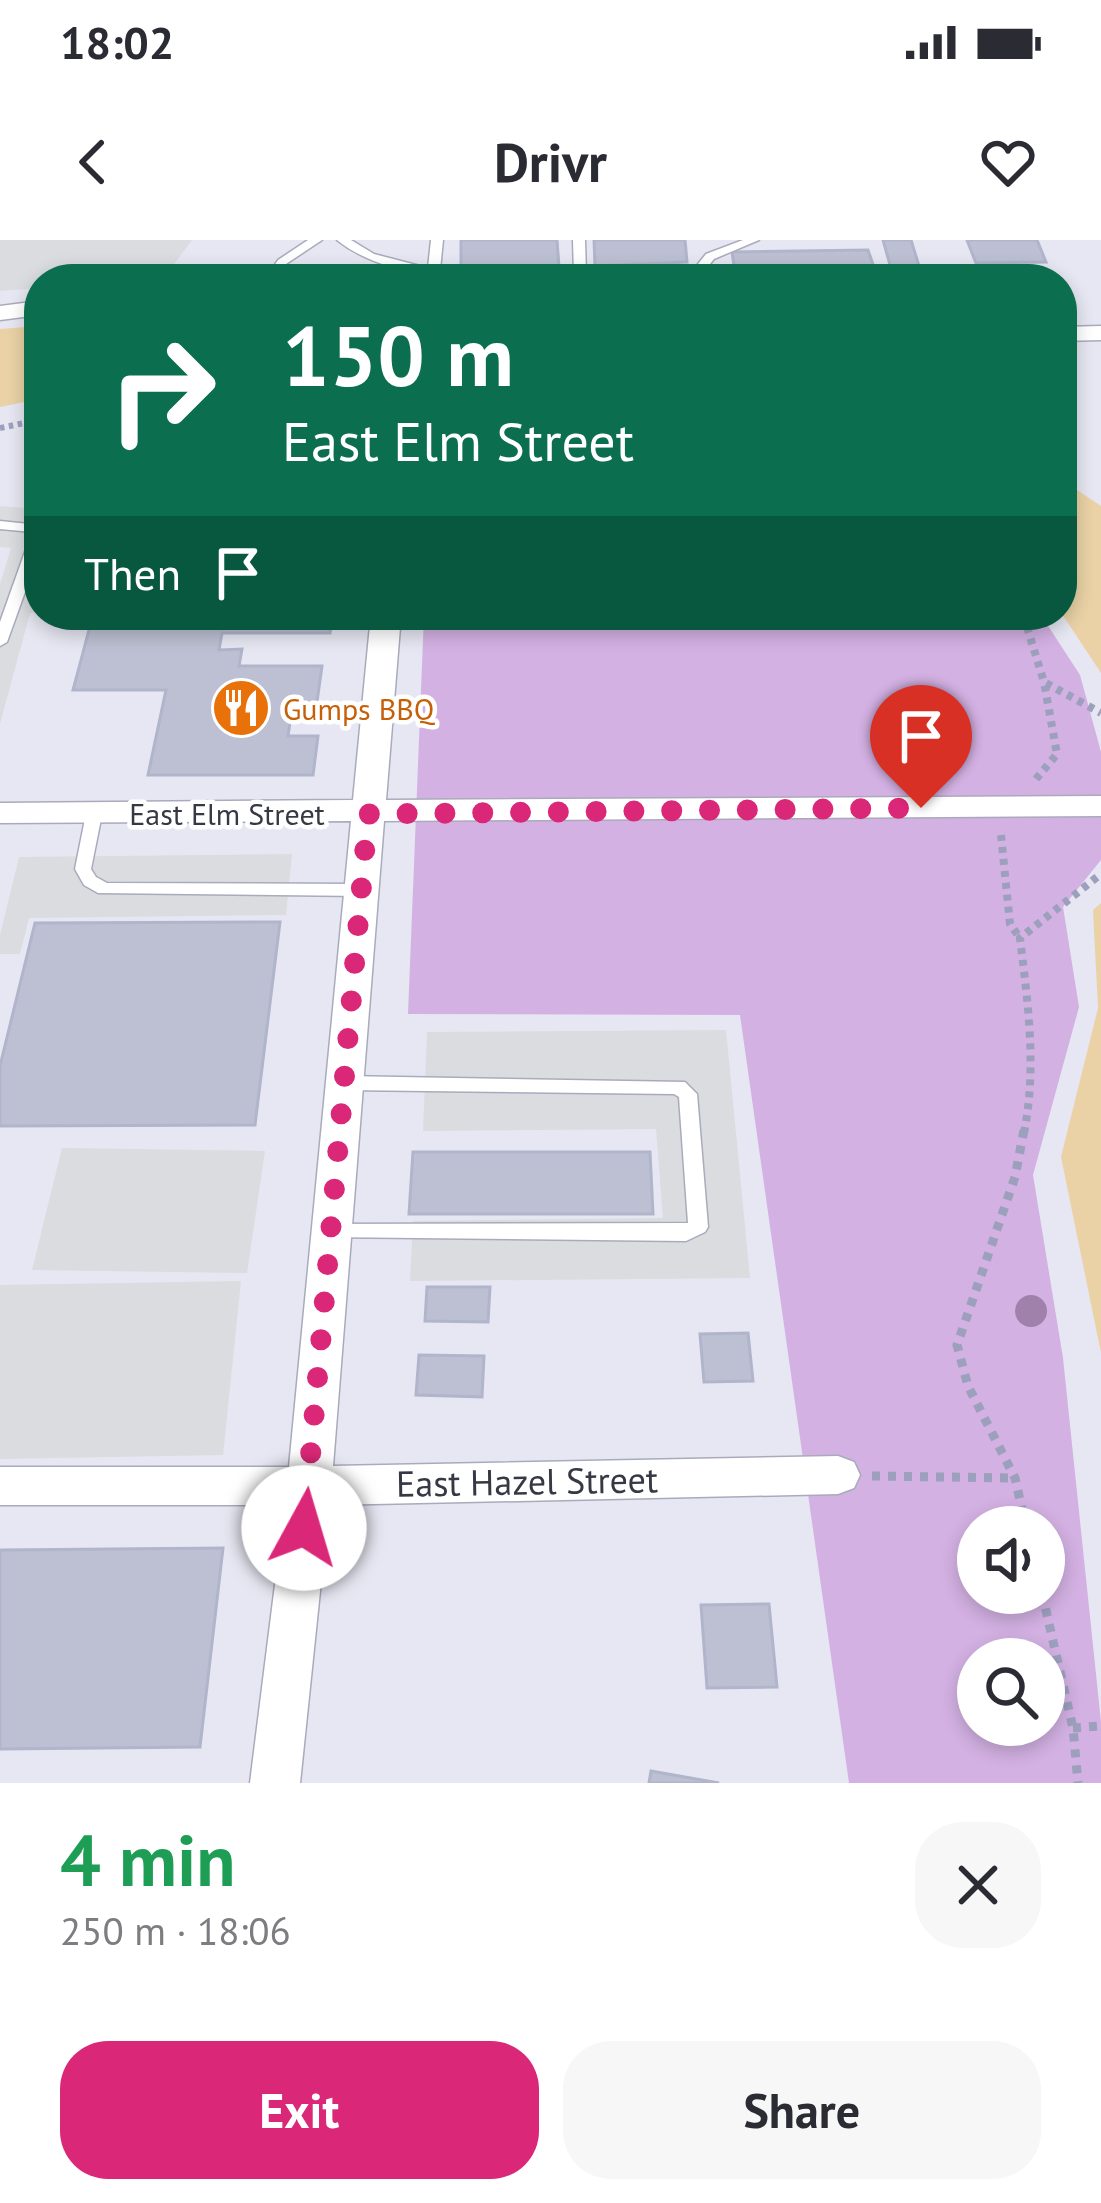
<!DOCTYPE html>
<html lang="en">
<head>
<meta charset="utf-8">
<style>
  body { margin:0; font-family:"PT Sans",sans-serif; background:#f7f7f7; color:#2b2b33; height:100vh; display:flex; flex-direction:column; font-size:45px; white-space:nowrap }
  * { box-sizing:border-box; margin:0 }
  p { font-size:39px; color:#7c7c81 }
  .icon { flex:none; width:66px; height:66px; fill:none; stroke:currentColor; stroke-width:2; stroke-linecap:round; stroke-linejoin:round }
  .map { position:relative; height:1543px; overflow:hidden }
  .sheet { display:flex; flex-direction:column; background:#fff; flex:1 }
  .sheet>* { flex:none }
  .guide { position:absolute; left:24px; top:24px; width:1053px; height:366px; border-radius:48px; box-shadow:0 6px 18px #0003; background:#0b6e4f; color:#fff; overflow:hidden }
  .tools { position:absolute; left:957px; top:1266px; display:grid; gap:24px }
  .tools a { display:grid; place-items:center; width:108px; height:108px; border-radius:50%; background:#fff; box-shadow:0 6px 18px #0003; font-size:60px }
  .pin { position:absolute; display:grid; place-items:center; width:102px; height:102px; color:#fff; margin:-123px -51px; border-radius:50% 50% 50% 0; rotate:-45deg; box-shadow:0 0 12px #0007 }
  .pin .icon { rotate:45deg }
  .me { position:absolute; width:132px; margin:-66px; rotate:6deg; stroke-linejoin:round; filter:drop-shadow(0 0 9px #0008) }
  .turn { display:flex; align-items:center; gap:42px; height:252px; padding:0 60px; font-size:54px }
  .turn .icon { width:156px; height:156px; stroke-width:2.5 }
  .turn b { display:block; font-size:84px; line-height:102px }
  .then { display:flex; align-items:center; height:114px; padding:0 60px; background:#0003; gap:24px; font-size:45px }
  .round { display:grid; place-items:center; flex:none; width:126px; height:126px; border-radius:48px; background:#f7f7f7 }
  .headline { display:flex; align-items:center; justify-content:space-between; height:204px; padding:0 60px }
  h1 { font-size:72px; font-weight:800; line-height:90px; color:#1e9e55 }
  .primary-button { display:flex; gap:24px; margin-top:auto; padding:24px 60px }
  .primary-button a { flex:1; height:138px; border-radius:48px; background:#db2777; color:#fff; font-size:48px; font-weight:800; line-height:138px; text-align:center }
  .primary-button a+a { background:#f7f7f7; color:#2b2b33 }
  .status { display:flex; justify-content:space-between; align-items:center; height:84px; padding:0 60px; background:#fff; direction:ltr }
  .status svg { height:33px; fill:currentColor }
  header { display:flex; justify-content:space-between; align-items:center; height:156px; padding:0 60px; background:#fff; font-size:54px; font-weight:800 }
  .map>svg:first-child { display:block }
  .green { fill:#d3b1e3; fill-rule:evenodd }
  .parking { fill:#dbdce0 }
  .water { fill:#ead2a6 }
  .building { fill:#bcc0d2; stroke:#b0b5cc; stroke-width:3 }
  .lines { fill:none; stroke-linecap:round; stroke-linejoin:round }
  .service-casing { stroke:#a9abbc; stroke-width:3 }
  .minor-casing { stroke:#a9abbc; stroke-width:3 }
  .path-far2 { stroke:#9ca0bd; stroke-width:6; stroke-dasharray:4.5 4.5; stroke-linecap:butt }
  .path-far1 { stroke:#9ca0bd; stroke-width:8; stroke-dasharray:6 6; stroke-linecap:butt }
  .path { stroke:#9ca0bd; stroke-width:9; stroke-dasharray:8 8; stroke-linecap:butt }
  .service { fill:#fff; fill-rule:evenodd }
  .minor { fill:#fff; fill-rule:evenodd }
  .tree { fill:#a081ab }
  .route { stroke:#db2777; stroke-width:21; stroke-dasharray:0 37.8 }
  .labels { text-anchor:middle; dominant-baseline:central; stroke-width:9; stroke-linejoin:round; paint-order:stroke }
  .food-label { font-size:30px; fill:#c56008; stroke:#fff; text-anchor:start }
  .street-label { font-size:30px; fill:#363844; stroke:#fff }
  .near-street-label { font-size:36px; fill:#363844; stroke:#fff }
</style>
</head>
<body>
<div class="status"><b>18:02</b><svg viewBox="0 0 49 12"><path d="M0 12V9h3v3zM5 12V6h3v6zM10 12V3h3v9zM15 12V0h3v12zM26 1h20v11H26zM47 4h2v5h-2z"/></svg></div>
<header><svg class="icon" aria-label="back" viewBox="0 0 24 24"><path d="M15 5l-7 7 7 7"/></svg>Drivr<svg class="icon" aria-label="heart" viewBox="0 0 24 24"><path d="M12 20l-8-8c-3-5 5-10 8-4 3-6 11-1 8 4z"/></svg></header>
<div class="map">
<svg width="1101" height="1543" viewBox="0 0 1101 1543">
  <rect width="100%" height="100%" fill="#e6e7f2"/>
  <!-- green -->
  <path class="green" d="M424,375H1041L1080,435L1101,512V620L1063,667L1079,767L1033,935L1063,1118L1101,1482V1543H849L740,775L408,774ZM978,1287H1044V1353H978ZM978,1419H1044V1485H978Z"/>
  <!-- parking -->
  <g class="parking">
    <path d="M0,0H192L163,39H39V48L0,51Z"/>
    <path d="M0,266L39,269V372L30,373L0,484V344L11,308L0,307Z"/>
    <path d="M292,614L286,675L29,678L20,714H0V695L19,617Z"/>
    <path d="M726,790L750,1038L410,1041L413,981L663,978L656,889L423,891L427,792Z"/>
    <path d="M62,908L265,911L247,1033L32,1030Z"/>
    <path d="M241,1041L223,1215L0,1219V1045Z"/>
  </g>
  <!-- water -->
  <g class="water">
    <path d="M39,86V159L0,167V89Z"/>
    <path d="M1062,240L1101,266V433L1062,374Z"/>
    <path d="M1101,663V1113L1061,917L1098,768L1093,670Z"/>
  </g>
  <!-- building -->
  <g class="building">
    <path d="M461,0H557L559,27L461,28Z"/>
    <path d="M594,0H685L687,22L595,26Z"/>
    <path d="M883,0H911L923,39H894Z"/>
    <path d="M967,0H1037L1046,22L976,23Z"/>
    <path d="M868,10L878,39H736L732,12Z"/>
    <path d="M93,375H333L330,393H222L219,410L242,409L239,426H322L316,469H292L288,496H318L313,535H148L166,450H73Z"/>
    <path d="M280,682L255,885L0,886V826L35,683Z"/>
    <path d="M413,912H650L653,974H409Z"/>
    <path d="M427,1047H490L488,1082L425,1081Z"/>
    <path d="M748,1093L753,1141L704,1142L700,1094Z"/>
    <path d="M419,1115L484,1116L482,1157L416,1155Z"/>
    <path d="M223,1308L200,1507L0,1509V1310Z"/>
    <path d="M769,1364L777,1447L707,1448L701,1365Z"/>
    <path d="M651,1531L719,1543H649Z"/>
  </g>
  <g class="lines">
    <!-- service casing -->
    <g class="service-casing">
      <g id="service">
        <path d="M308,0H322L286,24L277,39H265L278,20Z"/>
        <path d="M337,0H351L374,14L428,28L431,0H443L440,30L574,35L573,0H585L586,35H626L632,39C547,39 405,55 337,0Z"/>
        <path d="M743,0H759L714,19L698,39H686L706,14Z"/>
        <path d="M955,26H963L968,39H956Z"/>
        <path d="M0,281L39,285V313L7,402L0,406V382L32,292L0,289Z"/>
        <path d="M94,569L102,574L91,629L96,637L107,643L361,644L369,650L361,656L98,653L84,645L75,629L86,574Z"/>
        <path d="M344,836L685,842L697,854L708,987L705,992L686,1001L324,997L321,992L324,987L331,984L688,983L679,857L674,854L344,850L337,848L335,843L337,838Z"/>
      </g>
    </g>
    <!-- minor casing -->
    <g class="minor-casing">
      <g id="minor">
        <path d="M39,61V75L0,80V66Z"/>
        <path d="M1101,86V100L1062,101V87Z"/>
        <path d="M371,375H401L386,560L1101,556V576L384,581L333,1226L838,1216L854,1222L860,1235L854,1248L838,1254L329,1265L300,1543H250L285,1265H0V1227H289L351,581L0,583V563L353,560Z"/>
      </g>
    </g>
    <!-- path-far2 -->
    <g class="path-far2">
      <path d="M0,188L39,180"/>
      <path d="M1016,375L1029,390"/>
    </g>
    <!-- path-far1 -->
    <g class="path-far1">
      <path d="M1027,387L1044,442L1101,473"/>
      <path d="M1036,539L1057,514L1044,442"/>
      <path d="M1001,595L1010,684L1020,698"/>
      <path d="M1024,893C1037,828 1028,764 1020,698L1101,634"/>
    </g>
    <!-- path -->
    <g class="path">
      <path d="M1024,890L1015,937L957,1105L968,1146L1015,1238L1026,1287"/>
      <path d="M872,1236L1015,1238"/>
      <path d="M1042,1353L1073,1488L1078,1543"/>
      <path d="M1073,1488L1101,1486"/>
    </g>
    <!-- service -->
    <use href="#service" class="service"/>
    <!-- minor -->
    <use href="#minor" class="minor"/>
  </g>
  <!-- trees -->
  <circle class="tree" cx="1031" cy="1071" r="16"/>
  <g class="lines">
    <!-- route -->
    <path class="route" d="M304,1288L368,574L921,568"/>
  </g>
  <!-- icons -->
  <defs>
    <g id="restaurant-disc" transform="scale(3)"><circle r="9.5" fill="#e8710a" stroke="#fff"/><path d="M-5-6h1v4h1v-4h1v4h1v-4h1v5L-1.5 .5V6h-2V.5L-5-1ZM5-6V6H3V1.5H1.5Q1.5-4 5-6Z" fill="#fff"/></g>
  </defs>
  <g fill-rule="evenodd">
    <use href="#restaurant-disc" x="241" y="468"/>
  </g>
  <g class="labels">
    <!-- food labels -->
    <g class="food-label">
      <text x="283" y="468">Gumps BBQ</text>
    </g>
    <!-- street labels -->
    <g class="street-label">
      <text x="227" y="573">East Elm Street</text>
    </g>
    <!-- near-street labels -->
    <g class="near-street-label">
      <text transform="translate(527 1241) rotate(-1)">East Hazel Street</text>
    </g>
  </g>
</svg>
<div class="tools">
<a><svg class="icon" aria-label="sound" viewBox="0 0 24 24"><path d="M4 9h4l5-4v14l-5-4H4zM17 9q2 3 0 6"/></svg></a>
<a><svg class="icon" aria-label="search" viewBox="0 0 24 24"><circle cx="10" cy="10" r="6"/><path d="M15 15l6 6"/></svg></a>
</div>
<div class="pin" style="left:921px;top:568px;background:#d93025"><svg class="icon" aria-label="arrive" viewBox="0 0 24 24"><path d="M6 21V4h12l-3 4 3 4H6"/></svg></div>
<svg class="me" style="left:304px;top:1288px" viewBox="-20 -20 40 40"><circle r="19" fill="#fff"/><path d="M0-13L10 11 0 6-10 11z" fill="#db2777"/></svg>
<div class="guide">
<div class="turn"><svg class="icon" aria-label="right" viewBox="0 0 24 24"><path d="M7 20v-9h11M14 6l5 5-5 5"/></svg><div><b>150 m</b>East Elm Street</div></div>
<div class="then">Then<svg class="icon" aria-label="arrive" viewBox="0 0 24 24"><path d="M6 21V4h12l-3 4 3 4H6"/></svg></div>
</div>
</div>
<section class="sheet">
<div class="headline"><div><h1>4 min</h1><p>250 m · 18:06</p></div><a class="round"><svg class="icon" aria-label="close" viewBox="0 0 24 24"><path d="M6 6l12 12M18 6L6 18"/></svg></a></div>
<div class="primary-button"><a>Exit</a><a>Share</a></div>
</section>
</body>
</html>
